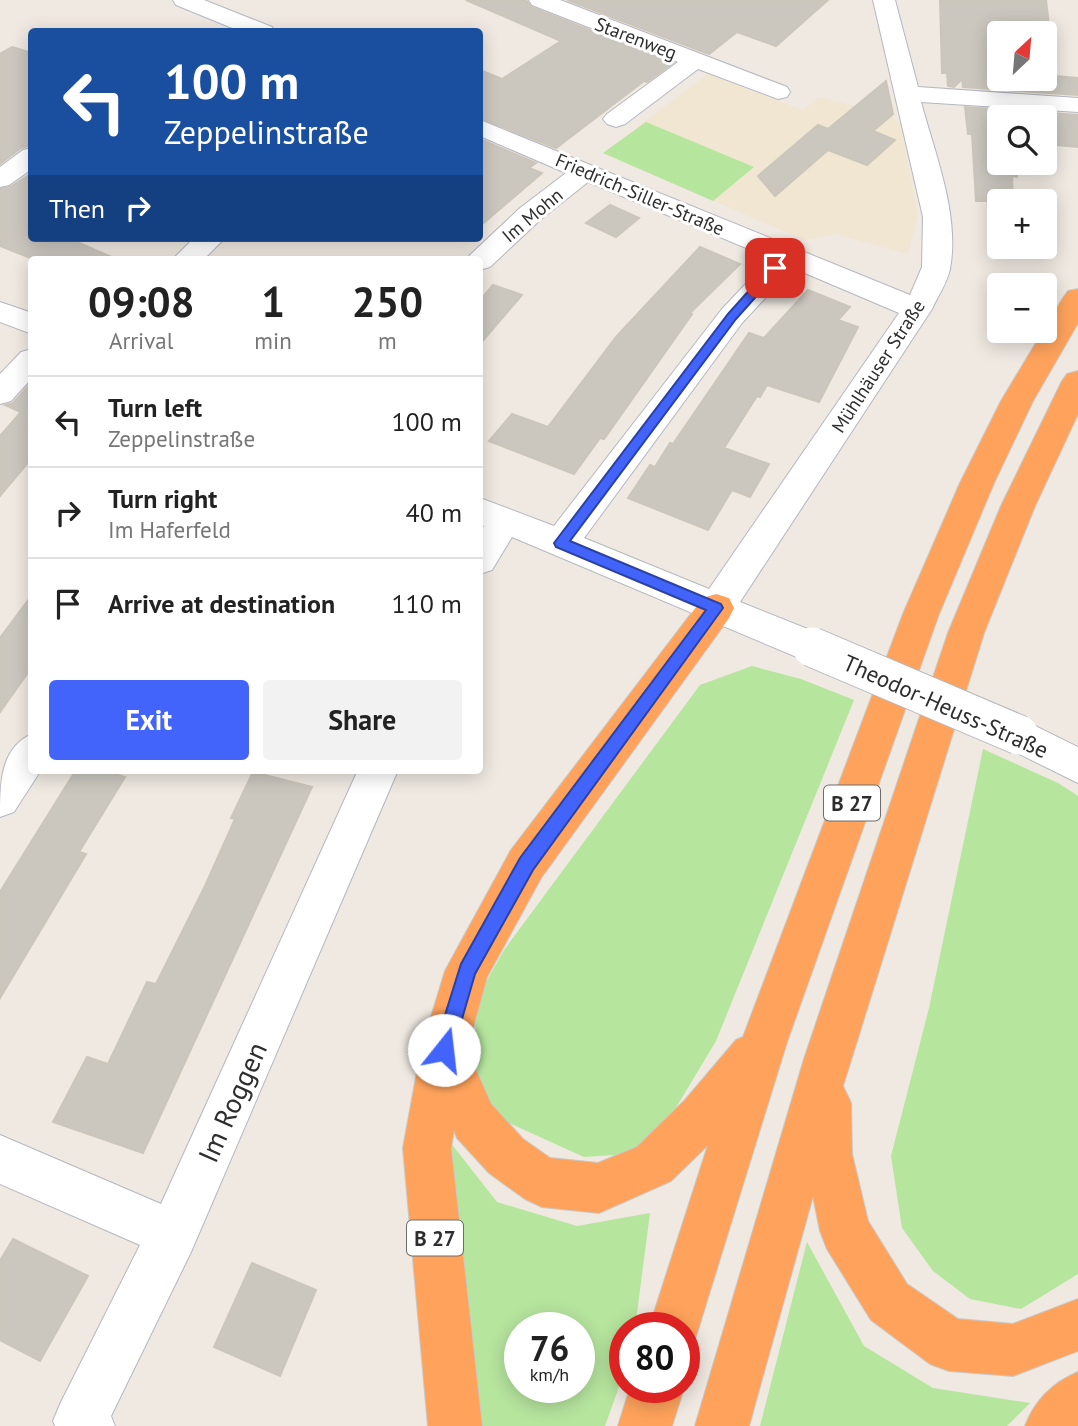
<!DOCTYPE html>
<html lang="en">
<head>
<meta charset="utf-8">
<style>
  body { margin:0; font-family:"PT Sans",sans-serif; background:#f2f2f2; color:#222; height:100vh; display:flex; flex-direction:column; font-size:26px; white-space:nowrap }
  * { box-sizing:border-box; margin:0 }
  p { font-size:23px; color:#767676 }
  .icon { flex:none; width:38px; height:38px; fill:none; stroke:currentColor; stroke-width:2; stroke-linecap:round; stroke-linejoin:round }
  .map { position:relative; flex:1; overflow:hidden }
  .panel { position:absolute; left:28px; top:256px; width:455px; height:518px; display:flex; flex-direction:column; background:#fff; border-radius:7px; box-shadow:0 4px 18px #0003 }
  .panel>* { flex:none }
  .top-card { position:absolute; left:28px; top:28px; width:455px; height:214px; border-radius:7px; box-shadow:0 4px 18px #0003; background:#1a4fa0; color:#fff; overflow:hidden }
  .needle { width:46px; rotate:26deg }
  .controls { position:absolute; left:987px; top:21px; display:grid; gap:14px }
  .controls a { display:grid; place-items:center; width:70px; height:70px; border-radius:7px; background:#fff; box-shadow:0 4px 18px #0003; font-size:35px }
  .speed { position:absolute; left:504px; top:1312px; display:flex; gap:14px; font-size:35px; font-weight:700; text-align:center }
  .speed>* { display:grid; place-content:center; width:91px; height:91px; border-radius:50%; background:#fff; box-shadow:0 4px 18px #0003; line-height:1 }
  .speed small { font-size:18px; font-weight:400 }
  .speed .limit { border:10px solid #d22; background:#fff; color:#111 }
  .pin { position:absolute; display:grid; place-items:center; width:60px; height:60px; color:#fff; margin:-30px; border-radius:14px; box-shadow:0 4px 10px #0006 }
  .me { position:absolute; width:77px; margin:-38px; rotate:16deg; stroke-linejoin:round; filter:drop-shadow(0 0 5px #0008) }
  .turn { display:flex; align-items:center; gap:24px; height:147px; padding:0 21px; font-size:32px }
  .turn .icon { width:91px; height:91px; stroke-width:2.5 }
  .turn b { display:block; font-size:49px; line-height:60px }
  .then { display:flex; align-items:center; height:66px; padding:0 21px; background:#0003; gap:14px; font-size:26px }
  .eta { display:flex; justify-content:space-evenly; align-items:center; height:119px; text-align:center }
  .eta b { font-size:42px; font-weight:600; line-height:49px }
  .action { display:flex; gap:14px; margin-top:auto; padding:14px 21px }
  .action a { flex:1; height:80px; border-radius:7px; background:#4264fb; color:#fff; font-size:28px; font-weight:600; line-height:80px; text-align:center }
  .action a+a { background:#f2f2f2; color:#222 }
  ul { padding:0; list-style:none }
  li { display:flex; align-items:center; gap:21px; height:91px; padding:0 21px; border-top:2px solid #e0e0e0 }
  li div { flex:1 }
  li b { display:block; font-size:26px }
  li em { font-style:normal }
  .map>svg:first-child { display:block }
  .education { fill:#f0e6d1 }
  .green { fill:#b6e59e; fill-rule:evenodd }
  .building { fill:#cbc7bf; stroke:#cbc5ba; stroke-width:2; fill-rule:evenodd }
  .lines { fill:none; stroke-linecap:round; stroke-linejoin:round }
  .minor-casing { stroke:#b4b7c1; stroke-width:2 }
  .highway-casing { stroke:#c9c9c9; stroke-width:2 }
  .minor { fill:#fff; fill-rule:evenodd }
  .highway { fill:#ffa35c; fill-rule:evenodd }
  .minor-bridge-casing { stroke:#b4b7c1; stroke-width:41; stroke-linecap:butt }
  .minor-bridge { stroke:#fff; stroke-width:39 }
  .route { fill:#4264fb; stroke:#2b41a3; stroke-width:2 }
  .labels { text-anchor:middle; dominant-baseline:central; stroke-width:6; stroke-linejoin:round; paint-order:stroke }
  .far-street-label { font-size:19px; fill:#2e2e2e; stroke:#fff }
  .shield { fill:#fff; stroke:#6d6d6d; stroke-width:2 }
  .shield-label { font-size:21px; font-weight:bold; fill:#2e2e2e }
  .street-label { font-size:23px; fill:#2e2e2e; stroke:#fff }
  .near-street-label { font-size:28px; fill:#2e2e2e; stroke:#fff }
</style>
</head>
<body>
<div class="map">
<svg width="1078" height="1426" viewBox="0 0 1078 1426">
  <rect width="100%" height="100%" fill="#efe9e1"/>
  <!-- education -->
  <path class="education" d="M708,74L803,110L819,97L888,114L900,123L918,215L908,254L836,234L804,240L603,153Z"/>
  <!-- green -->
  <g class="green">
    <path d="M646,122L754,167L713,201L603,153Z"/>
    <path d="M752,666L801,679L854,700L716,1041L671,1116L648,1142L628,1154L584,1157L498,1118L476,1071L475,1001L504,950L700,685Z"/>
    <path d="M983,749L1058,783L1078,796V1274L1021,1309L970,1299L933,1271L902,1228L891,1156L929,1008Z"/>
    <path d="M443,1133L497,1202L577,1226L650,1213L635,1328H625V1370L605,1426H474ZM520,1328H579V1388H520Z"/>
    <path d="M807,1242L864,1346L933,1388L1030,1403L1007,1426H760Z"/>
  </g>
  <!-- building -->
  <g class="building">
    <path d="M466,0H526L531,7L673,63L647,82L644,81L556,148L480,118V70L502,79L561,41Z"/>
    <path d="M567,0H828L776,46L737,32L709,54Z"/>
    <path d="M940,0H1046L1055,76L1078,78V95L963,87L962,79L954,87L948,86L947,73H942ZM999,33H1045V79H999Z"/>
    <path d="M12,47L32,53V145L21,148L0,164V54Z"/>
    <path d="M886,81L893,114L873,131L895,140L867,165L828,150L775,196L758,176L818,125L828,129Z"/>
    <path d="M965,107L1078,115V147L1045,144V117H999V163H1016L1017,177L1012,176L1013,201H976L972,134H968Z"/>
    <path d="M480,139L536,163L529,168L542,173L480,226Z"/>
    <path d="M32,173V238H68L116,259H33L0,246V189L10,187Z"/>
    <path d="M610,205L639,218L616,237L586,223Z"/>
    <path d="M700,247L740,264L690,313L692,314L604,439L600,438L574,474L489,441L512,414L548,427L616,337Z"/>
    <path d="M493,285L522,295L480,344V300Z"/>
    <path d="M808,290L850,307L838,320L858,327L819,402L767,385L760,397L757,396L724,448L769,464L750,497L732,490L708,530L628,498L650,465L655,467L670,443L673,444L749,333L764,338Z"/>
    <path d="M32,382V458L0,496V436L21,412L5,405L13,403Z"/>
    <path d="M32,595V667L0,712V638Z"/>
    <path d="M76,770H102L125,777L79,852L86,854L0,998V892Z"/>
    <path d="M253,772L312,787L143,1153L53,1122L87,1057L108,1064L147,982L156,984L205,886L235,819L231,818Z"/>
    <path d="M13,1239L88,1276L40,1361L0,1340V1261Z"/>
    <path d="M252,1263L316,1290L280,1376L214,1347Z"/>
  </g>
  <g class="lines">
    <!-- minor casing -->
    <g class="minor-casing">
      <g id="minor">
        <path d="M173,0H204L272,27L275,32H242L176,5Z"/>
        <path d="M529,0H560L787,87L790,92L787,97L778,99L698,69L625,124L616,127L607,124L603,119L607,114L678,62L532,5Z"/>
        <path d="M873,0H895L918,87L1078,98V112L921,102C935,154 960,215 950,269C947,283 938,296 932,309L740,602L825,636L831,647L825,658L812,662L799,658L512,537L492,570L480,574V532L484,526L480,524V498L554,526L722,309L770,258L588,182L540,220L490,267L480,270V259H467L470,255L520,208L566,173L480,136V120L910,295L922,267L923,217ZM793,268L899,313L709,589L584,538L742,323Z"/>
        <path d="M32,148V169L9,185L0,187V167L23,150Z"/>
        <path d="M194,238H225L204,259H173Z"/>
        <path d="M0,302L32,313V334L0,322Z"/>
        <path d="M32,349V378L11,401L0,404V374L21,352Z"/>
        <path d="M1019,718L1078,747V783L1005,747L1000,735L1005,723Z"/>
        <path d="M32,734V770H41L14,812L0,817C0,784 0,748 32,734Z"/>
        <path d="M358,770H398L191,1252L111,1416L115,1426H55L53,1421L61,1402L140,1245L0,1184V1135L161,1204Z"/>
      </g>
    </g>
    <!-- highway casing -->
    <g class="highway-casing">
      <g id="highway">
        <path d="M1078,289V323L1033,401L994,483L939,614L787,1042L693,1346L684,1350V1328H649L708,1145L671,1181L599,1213L542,1207L525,1199L489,1173L457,1138L454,1130L451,1148L482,1426H428L403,1148L421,1050L445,971L511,850L703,598L716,594L729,598L734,608L729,618L541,878L487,977L467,1050L491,1104L523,1139L550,1158L598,1163L637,1147L685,1100L736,1040L743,1037L903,614L960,483L1001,401L1063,298L1068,291Z"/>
        <path d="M1078,371V414L1035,506L984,633L843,1086L851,1103L852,1154L868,1221L907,1284L958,1319L1013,1324L1078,1299V1351L1013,1376L949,1371L930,1364L871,1320L827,1249L820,1231L813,1196L749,1426H695L804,1059L948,633L1001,506L1062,381L1067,374Z"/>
        <path d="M1078,1372V1426H1025C1035,1400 1052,1383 1078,1372Z"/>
        <path d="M630,1388H684L672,1426H618Z"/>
      </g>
    </g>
    <!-- minor -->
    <use href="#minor" class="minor"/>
    <!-- highway -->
    <use href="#highway" class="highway"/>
    <!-- minor-bridge casing -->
    <g class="minor-bridge-casing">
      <path id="minor-bridge" d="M812,647L1019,735"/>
    </g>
    <!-- minor-bridge -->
    <use href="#minor-bridge" class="minor-bridge"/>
  </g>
  <!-- route -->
  <path class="route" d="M775,264L779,266V271L736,319L570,541L721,604L723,608L533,870L475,974L451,1057L444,1060L437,1057L434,1050L461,964L520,858L706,610L556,547L554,543L728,314L771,266Z"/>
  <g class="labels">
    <!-- far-street labels -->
    <g class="far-street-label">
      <text transform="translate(636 38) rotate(21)">Starenweg</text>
      <text transform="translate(640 194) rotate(23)">Friedrich-Siller-Straße</text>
      <text transform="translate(532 215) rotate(-40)">Im Mohn</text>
      <text transform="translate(878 366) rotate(-57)">Mühlhäuser Straße</text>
    </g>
    <!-- shield labels -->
    <g class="shield">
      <rect x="824" y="785.5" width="56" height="35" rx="5"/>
      <rect x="407" y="1220.5" width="56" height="35" rx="5"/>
    </g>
    <g class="shield-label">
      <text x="852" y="803">B 27</text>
      <text x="435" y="1238">B 27</text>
    </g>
    <!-- street labels -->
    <g class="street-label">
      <text transform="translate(946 706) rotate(24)">Theodor-Heuss-Straße</text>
    </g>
    <!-- near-street labels -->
    <g class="near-street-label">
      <text transform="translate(232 1102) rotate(-66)">Im Roggen</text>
    </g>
  </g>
</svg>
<div class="controls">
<a><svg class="needle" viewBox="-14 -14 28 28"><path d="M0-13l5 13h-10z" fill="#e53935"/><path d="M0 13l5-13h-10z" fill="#767676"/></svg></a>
<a><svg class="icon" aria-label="search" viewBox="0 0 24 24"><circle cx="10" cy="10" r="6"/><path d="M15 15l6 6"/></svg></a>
<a>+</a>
<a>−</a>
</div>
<div class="speed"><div>76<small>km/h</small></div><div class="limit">80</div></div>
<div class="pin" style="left:775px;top:268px;background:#d93025"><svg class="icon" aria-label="arrive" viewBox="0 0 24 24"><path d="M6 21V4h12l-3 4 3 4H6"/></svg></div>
<svg class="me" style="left:444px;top:1050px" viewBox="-20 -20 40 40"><circle r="19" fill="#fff"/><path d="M0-13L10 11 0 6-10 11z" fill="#4264fb"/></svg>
<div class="top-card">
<div class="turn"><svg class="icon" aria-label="left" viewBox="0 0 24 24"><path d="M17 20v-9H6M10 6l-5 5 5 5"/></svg><div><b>100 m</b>Zeppelinstraße</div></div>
<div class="then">Then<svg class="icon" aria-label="right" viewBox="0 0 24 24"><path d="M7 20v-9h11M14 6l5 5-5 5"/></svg></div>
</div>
<section class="panel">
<div class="eta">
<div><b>09:08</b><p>Arrival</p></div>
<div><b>1</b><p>min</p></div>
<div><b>250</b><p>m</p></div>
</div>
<ul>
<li><svg class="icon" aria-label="left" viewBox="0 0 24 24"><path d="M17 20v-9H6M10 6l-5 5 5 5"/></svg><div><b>Turn left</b><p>Zeppelinstraße</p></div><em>100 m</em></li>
<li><svg class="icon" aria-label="right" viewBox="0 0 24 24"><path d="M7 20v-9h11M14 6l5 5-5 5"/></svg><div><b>Turn right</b><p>Im Haferfeld</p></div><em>40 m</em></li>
<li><svg class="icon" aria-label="arrive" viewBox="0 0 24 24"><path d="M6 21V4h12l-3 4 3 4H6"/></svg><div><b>Arrive at destination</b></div><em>110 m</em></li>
</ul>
<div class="action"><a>Exit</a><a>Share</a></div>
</section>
</div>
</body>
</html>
